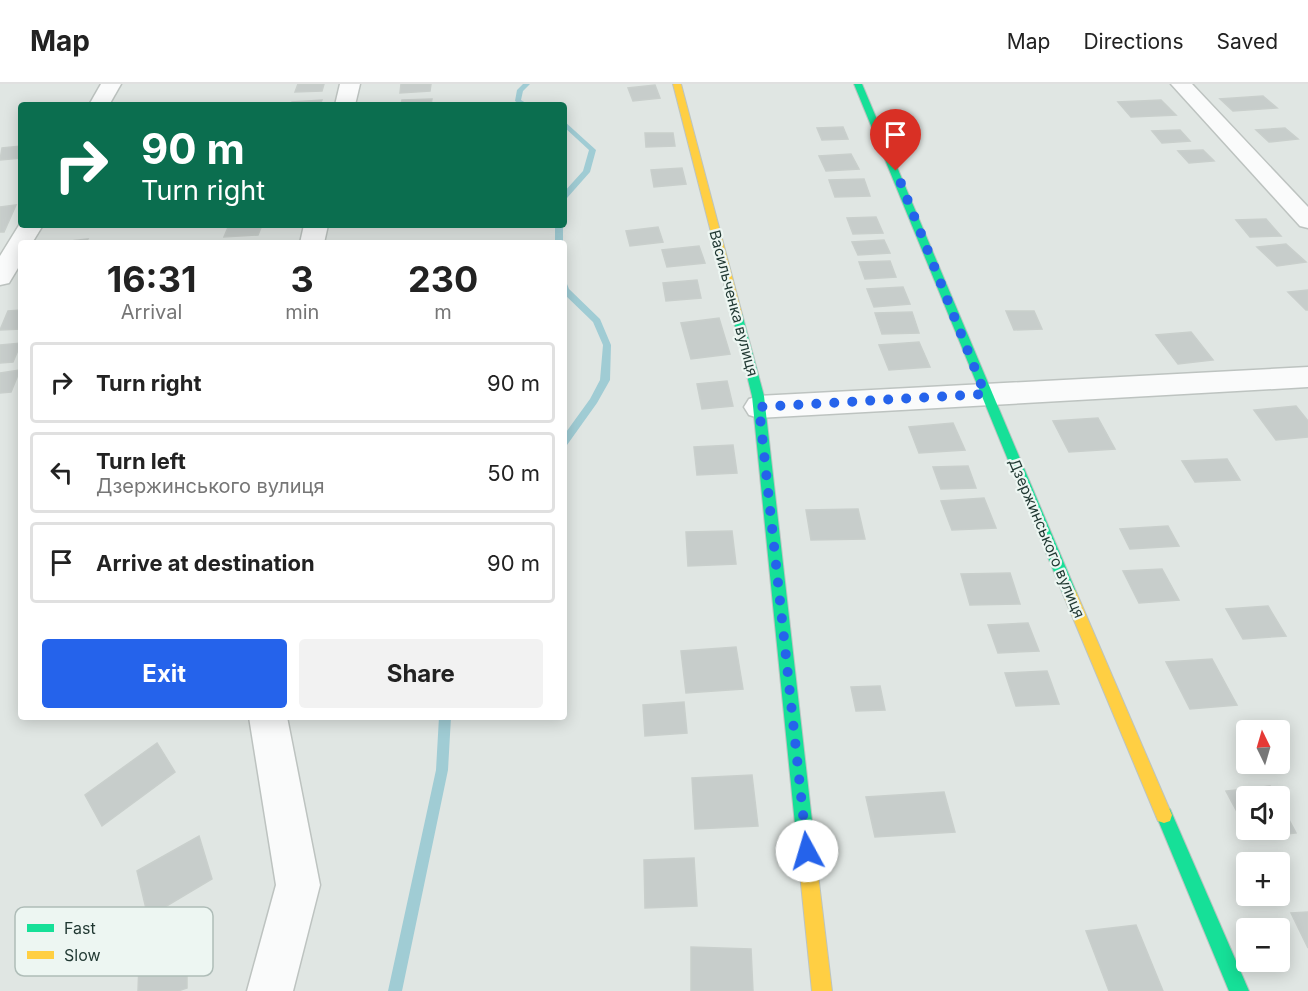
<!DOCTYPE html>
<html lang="en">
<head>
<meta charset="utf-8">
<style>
  body { margin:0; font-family:Inter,sans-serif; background:#f2f2f2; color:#222; height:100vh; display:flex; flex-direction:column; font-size:22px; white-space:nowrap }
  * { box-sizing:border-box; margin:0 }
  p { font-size:20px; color:#767676 }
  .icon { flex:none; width:33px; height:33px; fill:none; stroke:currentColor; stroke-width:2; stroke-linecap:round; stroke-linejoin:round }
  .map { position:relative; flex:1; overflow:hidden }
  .side { position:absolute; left:18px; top:156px; width:549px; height:480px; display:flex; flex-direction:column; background:#fff; border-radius:6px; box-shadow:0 3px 15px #0003 }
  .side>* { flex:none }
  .hud { position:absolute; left:18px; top:18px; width:549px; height:126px; border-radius:6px; box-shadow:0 3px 15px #0003; background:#0b6e4f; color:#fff; overflow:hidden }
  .needle { width:39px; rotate:355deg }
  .fabs { position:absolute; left:1236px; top:636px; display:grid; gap:12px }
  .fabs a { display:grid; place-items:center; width:54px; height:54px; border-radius:6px; background:#fff; box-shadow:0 3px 15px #0003; font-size:30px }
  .pin { position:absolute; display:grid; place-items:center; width:51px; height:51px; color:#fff; margin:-62px -26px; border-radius:50% 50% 50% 0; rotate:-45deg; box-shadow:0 0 6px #0007 }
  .pin .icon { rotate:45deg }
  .me { position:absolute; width:66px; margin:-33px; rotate:354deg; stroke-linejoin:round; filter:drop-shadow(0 0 4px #0008) }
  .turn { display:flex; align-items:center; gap:21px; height:126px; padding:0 24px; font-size:27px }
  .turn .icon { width:78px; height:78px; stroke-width:2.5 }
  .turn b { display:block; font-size:42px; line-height:51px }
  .eta { display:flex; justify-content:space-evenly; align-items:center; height:102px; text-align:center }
  .eta b { font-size:36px; font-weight:700; line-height:42px }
  .button { display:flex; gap:12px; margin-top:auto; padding:12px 24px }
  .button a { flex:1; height:69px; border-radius:6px; background:#2563eb; color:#fff; font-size:24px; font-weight:700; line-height:69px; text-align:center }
  .button a+a { background:#f2f2f2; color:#222 }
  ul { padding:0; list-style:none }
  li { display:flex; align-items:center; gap:18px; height:81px; margin:0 12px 9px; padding:0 12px; border:3px solid #e0e0e0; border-radius:6px }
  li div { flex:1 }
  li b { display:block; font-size:22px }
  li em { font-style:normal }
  header { display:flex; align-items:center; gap:36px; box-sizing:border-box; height:84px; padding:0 30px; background:#fff; border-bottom:2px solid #e0e0e0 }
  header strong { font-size:28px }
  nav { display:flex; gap:33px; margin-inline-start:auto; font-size:21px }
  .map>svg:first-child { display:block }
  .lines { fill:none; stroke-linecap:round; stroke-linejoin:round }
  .stream { fill:#a0ccd4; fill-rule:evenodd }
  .building { fill:#c7cdcb; stroke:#c9cfcc; stroke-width:1.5 }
  .street-casing { stroke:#bdc3c0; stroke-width:3 }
  .fast-casing { stroke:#bcc4c1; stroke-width:2 }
  .slow-casing { stroke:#bcc4c1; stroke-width:2 }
  .street { fill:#fafbfb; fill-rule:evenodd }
  .fast { fill:#16e098; fill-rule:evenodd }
  .slow { fill:#ffcf43; fill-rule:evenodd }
  .route { stroke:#2563eb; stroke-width:10; stroke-dasharray:0 18 }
  .labels { text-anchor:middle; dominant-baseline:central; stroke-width:4.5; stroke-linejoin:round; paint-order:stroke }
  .street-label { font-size:15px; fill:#1f3731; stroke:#edf6f2 }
  .key { fill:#edf6f2; stroke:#afbdb8; stroke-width:1.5 }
  .key-label { font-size:16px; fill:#1f3731 }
</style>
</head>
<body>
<header>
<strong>Map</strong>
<nav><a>Map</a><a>Directions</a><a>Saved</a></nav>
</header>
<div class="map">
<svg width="1308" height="907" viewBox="0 0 1308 907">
  <rect width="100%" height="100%" fill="#e0e6e3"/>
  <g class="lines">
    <!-- stream -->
    <g class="stream">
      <path d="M523,0H530L523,7L521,16L529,21H521L515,17L517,6Z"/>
      <path d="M564,37L596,66L590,88L567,114H564V108L583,87L589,66L564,43Z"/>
      <rect x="555" y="141" width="8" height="18"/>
      <path d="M564,199L567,200L569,205L600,235L611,261L610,296L597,319L567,361L564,362V351L590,315L600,296L603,261L593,238L564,210Z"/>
      <path d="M439,633H451L448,686L402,907H388L436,686Z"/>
    </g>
  </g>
  <!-- building -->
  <g class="building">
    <path d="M298,0H324L322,7L295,8Z"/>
    <path d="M401,0H431L430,7L400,9Z"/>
    <path d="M655,1L660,14L633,17L628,4Z"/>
    <path d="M1263,12L1277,24L1233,27L1220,15Z"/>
    <path d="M432,15L431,21H401L402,16Z"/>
    <path d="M322,16L320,21H291L292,18Z"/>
    <path d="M1161,16L1176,31L1131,33L1118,18Z"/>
    <path d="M843,43L848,55L822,56L817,44Z"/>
    <path d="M1285,44L1298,55L1269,58L1256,46Z"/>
    <path d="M1180,46L1190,57L1162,59L1152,47Z"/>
    <path d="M645,49H673L675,62L646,63Z"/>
    <path d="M21,62V74L0,76L2,64Z"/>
    <path d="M1203,66L1214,77L1189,79L1178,67Z"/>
    <path d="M851,70L859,85L826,87L819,72Z"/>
    <path d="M682,84L686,100L654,103L651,86Z"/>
    <path d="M864,95L870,112L835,113L829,96Z"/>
    <path d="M16,121L4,148H0V123Z"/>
    <path d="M876,133L883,149L853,150L847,134Z"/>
    <path d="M1266,135L1281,152L1250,153L1236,136Z"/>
    <path d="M229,141H262L258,151L224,153Z"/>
    <path d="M658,143L663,158L630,162L626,147Z"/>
    <path d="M88,155L86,159H53Z"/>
    <path d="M884,156L890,169L858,171L852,158Z"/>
    <path d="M1286,160L1306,178L1277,182L1257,163Z"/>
    <path d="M699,162L705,179L667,183L662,166Z"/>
    <path d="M890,177L896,193L865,195L859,178Z"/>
    <path d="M697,196L701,214L666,217L663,199Z"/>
    <path d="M903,203L910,220L874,223L867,205Z"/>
    <path d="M1308,206V226H1306L1288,208Z"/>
    <path d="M21,226V245L0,246L8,227Z"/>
    <path d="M1006,227H1034L1042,245L1014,246Z"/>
    <path d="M912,228L919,249L882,250L875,229Z"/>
    <path d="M719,234L730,270L691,275L681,239Z"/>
    <path d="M1191,248L1213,276L1178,280L1156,251Z"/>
    <path d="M919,258L930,283L889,286L879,261Z"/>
    <path d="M21,259L13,278L0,279V261Z"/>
    <path d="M20,286L11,308L0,309V289Z"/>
    <path d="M727,297L733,322L702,325L697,300Z"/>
    <path d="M1296,322L1308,337V353L1276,356L1254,326Z"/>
    <path d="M1098,334L1115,365L1069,368L1053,337Z"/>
    <path d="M953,339L965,366L919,369L909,343Z"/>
    <path d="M733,361L737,389L697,391L694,363Z"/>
    <path d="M1227,375L1240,396L1195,398L1182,377Z"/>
    <path d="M968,382L976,404L941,405L933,383Z"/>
    <path d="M984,414L996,444L952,446L941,417Z"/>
    <path d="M858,425L865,455L811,456L806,426Z"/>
    <path d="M1168,442L1179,462L1130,465L1120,445Z"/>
    <path d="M732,447L736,480L688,482L686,448Z"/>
    <path d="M1162,485L1179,516L1139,519L1123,487Z"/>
    <path d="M1010,489L1020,520L970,521L961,490Z"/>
    <path d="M1268,522L1286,552L1243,555L1226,525Z"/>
    <path d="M1028,539L1039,567L998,569L988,541Z"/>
    <path d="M736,563L743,605L686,609L681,567Z"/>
    <path d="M1212,575L1237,621L1190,625L1166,578Z"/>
    <path d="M1047,587L1059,620L1016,622L1005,589Z"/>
    <path d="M880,602L885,626L856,627L851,603Z"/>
    <path d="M684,618L687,649L645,652L643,621Z"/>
    <path d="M157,659L175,688L102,742L85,711Z"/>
    <path d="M752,691L758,742L695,745L692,694Z"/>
    <path d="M1270,702L1276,712H1246V746H1280V719L1296,749L1251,754L1226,707Z"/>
    <path d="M944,708L955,748L875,753L866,713Z"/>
    <path d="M199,752L212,795L148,833L137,787Z"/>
    <path d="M694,774L697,822L645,824L644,776Z"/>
    <path d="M1308,828V864L1291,829Z"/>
    <path d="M1136,841L1163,907H1109L1086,847Z"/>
    <path d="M187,862V904L178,907H138L139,880Z"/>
    <path d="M691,863L751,865L753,907H691Z"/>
  </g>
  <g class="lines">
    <!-- street casing -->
    <g class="street-casing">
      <g id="street">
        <path d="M101,0H121L109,21H89Z"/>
        <path d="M340,0H360L355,21H335Z"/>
        <path d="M1171,0H1192L1308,123V144L1300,142Z"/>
        <path d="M21,138V141H43L32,159H21V179L9,199L0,201V172Z"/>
        <path d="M304,141H328L324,159H300Z"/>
        <path d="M1308,283V303L759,334L749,331L744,323L749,315L759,312Z"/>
        <path d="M249,633H287L320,801L293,907H247L276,801Z"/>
      </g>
    </g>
    <!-- fast casing -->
    <g class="fast-casing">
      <g id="fast">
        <path d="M854,0H862L1077,510L1075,514L1070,516L1065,514L1063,510Z"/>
        <path d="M737,226L742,230L764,312L818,790L815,796L809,799L803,796L800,790L752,312L732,230Z"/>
        <path d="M1164,723L1170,725L1249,907H1229L1156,731L1158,725Z"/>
      </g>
    </g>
    <!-- slow casing -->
    <g class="slow-casing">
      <g id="slow">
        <path d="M673,0H681L742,230L741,233L737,234L732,230Z"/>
        <path d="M1070,504L1075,506L1077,510L1172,731L1170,737L1164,739L1158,737L1063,510L1065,506Z"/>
        <path d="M809,781L815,784L818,790L832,907H812L800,790L803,784Z"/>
      </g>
    </g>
    <!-- street -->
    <use href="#street" class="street"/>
    <!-- fast -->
    <use href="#fast" class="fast"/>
    <!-- slow -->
    <use href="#slow" class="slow"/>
  </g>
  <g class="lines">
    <!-- route -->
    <path class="route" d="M807,767L759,323L985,310L896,87"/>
  </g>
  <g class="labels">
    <!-- street labels -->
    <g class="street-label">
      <text transform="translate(734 219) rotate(75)">Васильченка вулиця</text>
      <text transform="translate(1047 454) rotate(67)">Дзержинського вулиця</text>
    </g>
  </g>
  <!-- legend -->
  <rect x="15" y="823" width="198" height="69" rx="9" class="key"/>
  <rect x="27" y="840" width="27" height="8" fill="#16e098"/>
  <rect x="27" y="867" width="27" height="8" fill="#ffcf43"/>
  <g class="key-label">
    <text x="64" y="850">Fast</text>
    <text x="64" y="877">Slow</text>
  </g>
</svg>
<div class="fabs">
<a><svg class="needle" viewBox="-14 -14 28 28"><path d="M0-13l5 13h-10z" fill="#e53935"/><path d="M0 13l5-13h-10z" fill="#767676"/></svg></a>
<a><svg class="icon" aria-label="sound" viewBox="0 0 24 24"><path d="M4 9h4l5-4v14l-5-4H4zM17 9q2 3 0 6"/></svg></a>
<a>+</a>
<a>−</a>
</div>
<div class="pin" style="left:896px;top:87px;background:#d93025"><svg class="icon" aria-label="arrive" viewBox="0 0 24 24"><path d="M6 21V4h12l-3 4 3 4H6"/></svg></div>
<svg class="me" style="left:807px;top:767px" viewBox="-20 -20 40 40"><circle r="19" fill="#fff"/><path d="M0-13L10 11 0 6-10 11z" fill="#2563eb"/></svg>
<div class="hud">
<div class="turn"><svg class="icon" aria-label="right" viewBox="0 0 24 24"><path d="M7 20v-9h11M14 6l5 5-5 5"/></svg><div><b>90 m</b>Turn right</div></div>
</div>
<section class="side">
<div class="eta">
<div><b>16:31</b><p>Arrival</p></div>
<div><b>3</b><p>min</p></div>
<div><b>230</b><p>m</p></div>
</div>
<ul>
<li><svg class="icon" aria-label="right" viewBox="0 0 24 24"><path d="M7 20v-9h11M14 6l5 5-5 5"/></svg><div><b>Turn right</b></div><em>90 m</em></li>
<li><svg class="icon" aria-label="left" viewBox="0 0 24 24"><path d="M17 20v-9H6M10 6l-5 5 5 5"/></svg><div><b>Turn left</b><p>Дзержинського вулиця</p></div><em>50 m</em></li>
<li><svg class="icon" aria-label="arrive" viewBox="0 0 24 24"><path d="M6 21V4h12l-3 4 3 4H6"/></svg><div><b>Arrive at destination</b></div><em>90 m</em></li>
</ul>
<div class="button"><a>Exit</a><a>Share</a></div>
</section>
</div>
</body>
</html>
